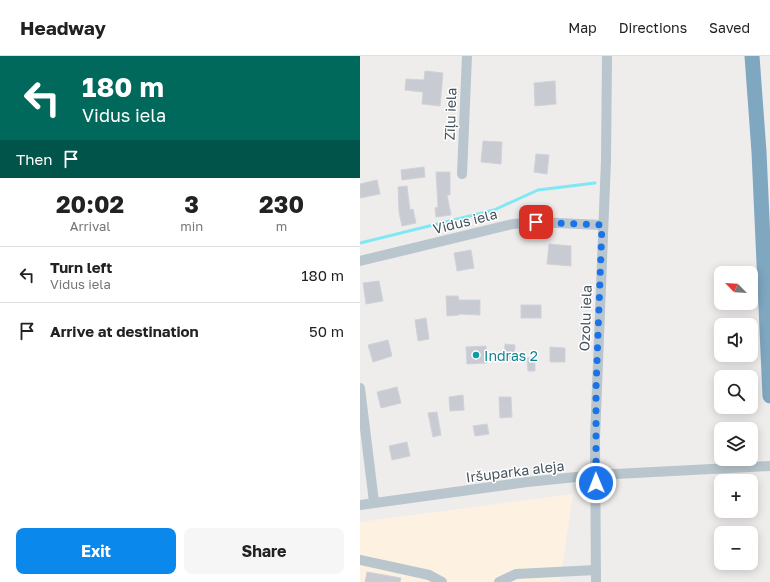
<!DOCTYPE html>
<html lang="en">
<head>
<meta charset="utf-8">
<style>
  body { margin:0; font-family:"Golos Text",sans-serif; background:#f6f6f6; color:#222; height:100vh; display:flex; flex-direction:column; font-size:15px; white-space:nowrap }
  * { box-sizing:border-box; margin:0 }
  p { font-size:13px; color:#767676 }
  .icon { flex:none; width:22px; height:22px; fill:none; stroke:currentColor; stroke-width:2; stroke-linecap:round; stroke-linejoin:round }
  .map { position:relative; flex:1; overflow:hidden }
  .side { display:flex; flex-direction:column; background:#fff; width:360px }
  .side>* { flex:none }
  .top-card { background:#00695c; color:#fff; overflow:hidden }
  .needle { width:26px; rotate:294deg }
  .controls { position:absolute; left:354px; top:210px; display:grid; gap:8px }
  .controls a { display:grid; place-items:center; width:44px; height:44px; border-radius:8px; background:#fff; box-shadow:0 2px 10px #0003; font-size:20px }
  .pin { position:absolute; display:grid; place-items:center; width:34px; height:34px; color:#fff; margin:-17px; border-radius:8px; box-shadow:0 2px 6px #0006 }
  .me { position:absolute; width:44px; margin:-22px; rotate:359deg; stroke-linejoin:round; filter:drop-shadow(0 0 3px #0008) }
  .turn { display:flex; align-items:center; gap:14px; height:84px; padding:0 16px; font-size:18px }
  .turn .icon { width:52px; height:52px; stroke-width:2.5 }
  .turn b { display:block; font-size:28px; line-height:34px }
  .then { display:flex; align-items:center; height:38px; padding:0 16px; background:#0003; gap:8px; font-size:15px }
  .eta { display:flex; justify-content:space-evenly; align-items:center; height:68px; text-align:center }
  .eta b { font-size:24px; font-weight:700; line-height:28px }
  .button { display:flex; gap:8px; margin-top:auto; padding:8px 16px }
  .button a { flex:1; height:46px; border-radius:8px; background:#0a88eb; color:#fff; font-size:16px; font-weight:700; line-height:46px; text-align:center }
  .button a+a { background:#f6f6f6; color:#222 }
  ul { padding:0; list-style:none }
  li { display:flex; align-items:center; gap:12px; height:56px; padding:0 16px; border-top:1px solid #e0e0e0 }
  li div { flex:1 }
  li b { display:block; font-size:15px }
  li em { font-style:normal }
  header { display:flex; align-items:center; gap:24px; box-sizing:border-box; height:56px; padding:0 20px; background:#fff; border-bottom:1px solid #e0e0e0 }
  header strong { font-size:19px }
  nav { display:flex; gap:22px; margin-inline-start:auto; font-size:14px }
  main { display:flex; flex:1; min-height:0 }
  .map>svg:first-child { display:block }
  .commercial { fill:#fdf2e2 }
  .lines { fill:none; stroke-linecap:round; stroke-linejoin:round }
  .stream { stroke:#7ee9f3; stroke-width:3 }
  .building { fill:#c8ccd2; stroke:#cfd3d9 }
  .minor { stroke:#b9c6cd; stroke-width:10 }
  .highway { stroke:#7fa7c0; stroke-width:15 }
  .route { stroke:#1a73e8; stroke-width:7; stroke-dasharray:0 12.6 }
  .culture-dot { fill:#0f9aa8; stroke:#fff; stroke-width:1.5 }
  .labels { text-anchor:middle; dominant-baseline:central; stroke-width:3; stroke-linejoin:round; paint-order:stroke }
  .street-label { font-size:14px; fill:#43525b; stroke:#fff }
  .culture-label { font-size:14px; fill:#0d838f; stroke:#fff; text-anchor:start }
</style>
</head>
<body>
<header>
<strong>Headway</strong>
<nav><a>Map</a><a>Directions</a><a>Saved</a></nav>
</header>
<main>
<section class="side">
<div class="top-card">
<div class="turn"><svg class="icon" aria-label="left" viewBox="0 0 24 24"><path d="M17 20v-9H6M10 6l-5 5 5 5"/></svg><div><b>180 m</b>Vidus iela</div></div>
<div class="then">Then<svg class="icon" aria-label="arrive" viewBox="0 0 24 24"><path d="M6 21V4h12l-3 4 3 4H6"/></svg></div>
</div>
<div class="eta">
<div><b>20:02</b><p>Arrival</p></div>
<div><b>3</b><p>min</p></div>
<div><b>230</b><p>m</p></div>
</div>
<ul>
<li><svg class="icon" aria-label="left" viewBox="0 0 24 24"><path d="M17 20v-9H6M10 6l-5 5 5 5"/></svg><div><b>Turn left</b><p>Vidus iela</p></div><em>180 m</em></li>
<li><svg class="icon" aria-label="arrive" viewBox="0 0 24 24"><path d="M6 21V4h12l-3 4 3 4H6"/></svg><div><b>Arrive at destination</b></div><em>50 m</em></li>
</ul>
<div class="button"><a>Exit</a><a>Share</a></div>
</section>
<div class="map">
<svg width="410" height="526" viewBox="0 0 410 526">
  <rect width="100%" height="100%" fill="#efecec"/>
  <!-- commercial -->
  <path class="commercial" d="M213,438L200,526H0V466Z"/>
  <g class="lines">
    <!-- stream -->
    <path class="stream" d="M0,187L134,154L178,134L235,127"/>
  </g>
  <!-- building -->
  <g class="building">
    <path d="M65,15L83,17L80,50L62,48L63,36L45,34L46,23L64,24Z"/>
    <path d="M195,25L196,48L175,50L174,27Z"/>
    <path d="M123,85L142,86L141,108L121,106Z"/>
    <path d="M176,98L189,99L187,118L174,116Z"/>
    <path d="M64,111L65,121L42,124L41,114Z"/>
    <path d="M76,116H90V139H87L91,159L76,161L75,152L78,151Z"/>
    <path d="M17,124L20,138L0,142V128Z"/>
    <path d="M47,130L50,154L53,153L56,167L42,170L39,156L38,131Z"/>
    <path d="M189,188L211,190V210L187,208Z"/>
    <path d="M111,194L114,212L97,215L94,197Z"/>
    <path d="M19,225L23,245L6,248L3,227Z"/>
    <path d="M86,240H98L99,244H120V259L99,258V259L87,260Z"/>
    <rect x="161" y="249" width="20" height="13"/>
    <path d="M66,262L69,283L58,285L55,264Z"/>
    <path d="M28,284L32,300L13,306L8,289Z"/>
    <path d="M145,288L155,289L154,304H144Z"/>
    <path d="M126,290L127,307L107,308L106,291Z"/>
    <path d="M190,291L205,292V306H190Z"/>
    <path d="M167,302H175V315H168Z"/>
    <path d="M37,331L41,347L21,352L17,336Z"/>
    <path d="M103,339L104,354L90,355L89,341Z"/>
    <path d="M139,341H151L152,361L140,362Z"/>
    <path d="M77,356L81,379L73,381L68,357Z"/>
    <path d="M127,368L129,378L115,380L113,370Z"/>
    <path d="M47,386L50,400L32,404L29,390Z"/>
    <path d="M7,516L41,522L40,526H5Z"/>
  </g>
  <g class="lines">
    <!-- minor -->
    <g class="minor">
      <path d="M102,118L107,0"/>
      <path d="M0,205L153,168L176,166L242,169"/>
      <path d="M0,332L14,446"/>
      <path d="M0,449L167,426L236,419L410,410"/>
      <path d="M0,504L69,519L82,526"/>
      <path d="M139,526L156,518L236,514"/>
      <path d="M236,526L235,382L246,104L247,0"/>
    </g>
    <!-- highway -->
    <path class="highway" d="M392,0L399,96L410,340"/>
  </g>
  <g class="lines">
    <!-- route -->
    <path class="route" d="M176,166L242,169L236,333V427"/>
  </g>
  <!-- markers -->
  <circle class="culture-dot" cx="116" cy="299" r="4"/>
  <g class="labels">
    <!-- street labels -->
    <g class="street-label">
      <text transform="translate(90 58) rotate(-88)">Zīļu iela</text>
      <text transform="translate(105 165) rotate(-14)">Vidus iela</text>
      <text transform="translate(225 262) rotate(-88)">Ozolu iela</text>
      <text transform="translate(155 415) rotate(-7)">Iršuparka aleja</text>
    </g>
    <!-- culture labels -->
    <g class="culture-label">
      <text x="124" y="299">Indras 2</text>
    </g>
  </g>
</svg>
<div class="controls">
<a><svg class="needle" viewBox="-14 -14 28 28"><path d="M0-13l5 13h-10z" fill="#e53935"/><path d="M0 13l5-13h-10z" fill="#767676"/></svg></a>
<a><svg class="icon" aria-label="sound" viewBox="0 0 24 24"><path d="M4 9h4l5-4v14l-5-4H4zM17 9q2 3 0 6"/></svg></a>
<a><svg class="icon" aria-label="search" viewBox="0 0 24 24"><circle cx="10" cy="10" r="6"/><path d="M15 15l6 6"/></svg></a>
<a><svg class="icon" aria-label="layers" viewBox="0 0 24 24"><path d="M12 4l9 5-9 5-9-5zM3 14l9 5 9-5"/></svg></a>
<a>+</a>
<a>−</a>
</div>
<div class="pin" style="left:176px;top:166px;background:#d93025"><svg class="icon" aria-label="arrive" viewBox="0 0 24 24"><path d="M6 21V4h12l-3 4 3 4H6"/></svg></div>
<svg class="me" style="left:236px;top:427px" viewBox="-20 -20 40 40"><circle r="17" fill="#1a73e8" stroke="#fff" stroke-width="3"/><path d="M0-11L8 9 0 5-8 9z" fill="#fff"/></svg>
</div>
</main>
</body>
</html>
